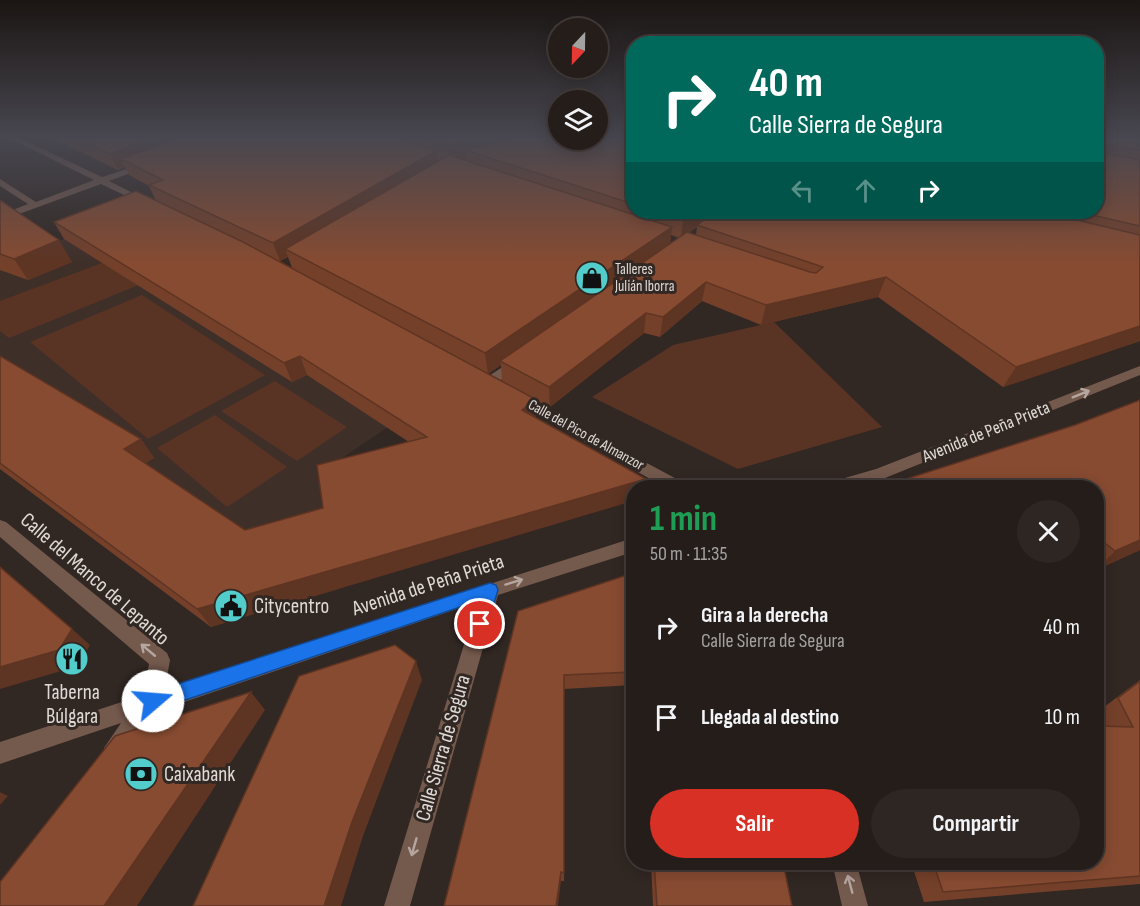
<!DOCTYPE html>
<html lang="es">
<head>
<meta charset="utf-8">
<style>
  body { margin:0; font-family:"Sofia Sans Condensed",sans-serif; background:#2d2623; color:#f1f3f6; height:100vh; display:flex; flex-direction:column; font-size:22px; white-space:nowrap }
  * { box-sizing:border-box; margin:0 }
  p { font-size:20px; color:#a3a2a2 }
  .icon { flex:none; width:33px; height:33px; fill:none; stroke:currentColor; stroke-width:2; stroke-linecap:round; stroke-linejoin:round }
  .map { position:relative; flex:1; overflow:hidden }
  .panel { position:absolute; left:626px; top:480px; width:478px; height:390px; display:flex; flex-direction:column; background:#251d1a; border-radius:24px; box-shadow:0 3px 15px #0003,0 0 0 2px #423b39 }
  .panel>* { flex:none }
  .banner { position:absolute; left:626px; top:36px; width:478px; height:183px; border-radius:24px; box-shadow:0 3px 15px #0003,0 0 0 2px #423b39; background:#00695c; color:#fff; overflow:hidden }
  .needle { width:39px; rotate:202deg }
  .tools { position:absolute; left:548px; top:18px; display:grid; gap:12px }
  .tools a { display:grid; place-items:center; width:60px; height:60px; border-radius:50%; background:#251d1a; box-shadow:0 3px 15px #0003,0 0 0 2px #423b39; font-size:30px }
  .pin { position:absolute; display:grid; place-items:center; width:51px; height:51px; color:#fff; margin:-26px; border:3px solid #fff; border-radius:50%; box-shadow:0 2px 6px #0007 }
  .me { position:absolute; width:66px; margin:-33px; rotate:72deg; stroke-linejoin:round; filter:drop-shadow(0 0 4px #0008) }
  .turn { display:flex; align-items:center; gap:21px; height:126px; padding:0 24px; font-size:27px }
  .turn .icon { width:78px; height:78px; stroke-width:2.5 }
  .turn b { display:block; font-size:42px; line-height:51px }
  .lanes { display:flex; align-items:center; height:57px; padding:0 24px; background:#0003; justify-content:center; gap:30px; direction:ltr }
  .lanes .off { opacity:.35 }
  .round { display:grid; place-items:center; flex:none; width:63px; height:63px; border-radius:32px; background:#2d2623 }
  .head { display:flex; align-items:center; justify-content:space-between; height:102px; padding:0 24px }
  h1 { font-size:36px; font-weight:700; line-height:45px; color:#1e9e55 }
  .button { display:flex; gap:12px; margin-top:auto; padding:12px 24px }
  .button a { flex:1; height:69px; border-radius:36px; background:#d93025; color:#fff; font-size:24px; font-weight:700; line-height:69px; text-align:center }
  .button a+a { background:#2d2623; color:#f1f3f6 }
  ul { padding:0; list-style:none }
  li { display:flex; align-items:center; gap:18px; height:90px; padding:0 24px }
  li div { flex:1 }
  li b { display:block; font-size:22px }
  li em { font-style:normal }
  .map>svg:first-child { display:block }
  .built { fill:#3f2f29 }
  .green { fill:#593424 }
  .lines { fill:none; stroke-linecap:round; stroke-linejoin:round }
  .minor { fill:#74594d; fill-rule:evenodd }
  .wall { fill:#74402a; fill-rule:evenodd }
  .shaded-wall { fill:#5e3422 }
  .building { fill:#874b31; stroke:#5e3422; stroke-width:1.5 }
  .oneway { stroke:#b5a6a0 }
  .route { fill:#1a73e8; stroke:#114b97; stroke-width:1.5 }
  .labels { text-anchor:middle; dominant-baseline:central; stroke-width:6; stroke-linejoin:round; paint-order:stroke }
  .far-poi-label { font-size:15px; fill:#e0dad7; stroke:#312723; text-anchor:start }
  .far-street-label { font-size:15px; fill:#e0dad7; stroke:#312723 }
  .street-label { font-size:18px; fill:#e0dad7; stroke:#312723 }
  .near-street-label { font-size:21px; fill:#e0dad7; stroke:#312723 }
  .near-poi-label { font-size:21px; fill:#e0dad7; stroke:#312723; text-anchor:start }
</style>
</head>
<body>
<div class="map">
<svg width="1140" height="906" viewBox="0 0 1140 906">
  <rect width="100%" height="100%" fill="#312723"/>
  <!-- built -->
  <path class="built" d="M132,212L447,387L323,471L340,589L211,627L0,469V264Z"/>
  <!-- green -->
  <g class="green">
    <path d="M110,260L146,282L9,338L0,331V301Z"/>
    <path d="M142,295L265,375L148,439L30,342Z"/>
    <path d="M774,322L882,427L738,469L592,397L673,345Z"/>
    <path d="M275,381L347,427L297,461L221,411Z"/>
    <path d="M215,415L287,467L227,507L157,448Z"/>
  </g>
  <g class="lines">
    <!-- minor -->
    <g class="minor">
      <path d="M7,137H17L102,177L149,162V166L109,181L151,202L143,204L101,184L0,221V215L28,204L0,186V179L36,202L94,180Z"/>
      <path d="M518,357L523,358L524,361L523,364L494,385H484L482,382L484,379Z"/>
      <path d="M1140,366V375L885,478L852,488H822L824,484L876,469Z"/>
      <path d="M518,394L686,484L688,488H666L513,401L511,398Z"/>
      <path d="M0,520L6,522L167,653L170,660L165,688L633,538V552L498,595L410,906H384L477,602L158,711L123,756L115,759L107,756L104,748L121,723L0,764V742L143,695L149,664L0,537Z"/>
      <path d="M832,862H856L868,906H842Z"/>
    </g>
  </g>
  <!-- wall -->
  <g class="wall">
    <path d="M50,137H633V212H1096V137H1140V341L1003,387L878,297L761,325L702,301L660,337L644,333L550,407L535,400L536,418L646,479L645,488H633L211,627L0,469V356L141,439L154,458L145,463L245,530L323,508L409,442L307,375L292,382L64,239L54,222L156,201L149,186L129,175L125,167L118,170ZM697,227L696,235L689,233L690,232ZM671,235L679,238L670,244ZM288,257L292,268L280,261ZM501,365L502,381L488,374Z"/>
    <path d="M0,200L72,262L28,280L0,270Z"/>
    <path d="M1075,425L1140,550L1096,570V488Z"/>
    <path d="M633,573V685L564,689V881H561L518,611Z"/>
    <path d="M1140,680V884L924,902L911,862H1096L1100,726L1096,718V713Z"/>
    <path d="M651,862H783L792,906H653Z"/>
  </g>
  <!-- shaded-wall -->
  <g class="shaded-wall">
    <path d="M157,137H207L121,159L125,167L118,170L110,154Z"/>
    <path d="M485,137H550L465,150L466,158L450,162L448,146Z"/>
    <path d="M436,151L439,168L285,249L288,257L280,261L273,243Z"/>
    <path d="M696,212H720L697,225V227L681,238L683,220Z"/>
    <path d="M672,227L670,246L500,361L501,365L488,374L485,353Z"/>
    <path d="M59,240L72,262L28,280L14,259Z"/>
    <path d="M886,277L878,297L761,325L766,305Z"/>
    <path d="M706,282L702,301L660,337L663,317Z"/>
    <path d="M646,313L644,333L550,407L549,387Z"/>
    <path d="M1140,326V341L1003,387L1016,367Z"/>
    <path d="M300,356L307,375L292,382L284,363Z"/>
    <path d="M535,399L536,418L522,410Z"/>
    <path d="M141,439L154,458L138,468L124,449Z"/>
    <path d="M646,479L645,488H633V501L211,627L197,609Z"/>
    <path d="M1140,540V550L1096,570L1115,551Z"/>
    <path d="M72,629L90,645L78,666L0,689V667Z"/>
    <path d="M416,661L422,680L363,836L341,906H324L352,822Z"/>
    <path d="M251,692L265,710L137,906H104Z"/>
    <path d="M0,792L8,796L0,805Z"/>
    <path d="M561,872V881L558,906H556Z"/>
  </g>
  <!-- building -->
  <g class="building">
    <path d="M74,137H157L110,154Z"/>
    <path d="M182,137H393L436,151L273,243L149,185L163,180L121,159Z"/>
    <path d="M421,137H485L448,146Z"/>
    <path d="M522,137H558V140H597V137H633V204L465,150Z"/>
    <path d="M1096,137H1140V150L1106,144L1103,146L1105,153L1140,160V226L1079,212H1096Z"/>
    <path d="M449,155L672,227L485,353L285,249Z"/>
    <path d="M136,191L243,242L535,399L522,410L646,479L197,609L0,463V356L141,439L124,449L245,530L323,508L317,465L427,437L300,356L284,363L54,222Z"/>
    <path d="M0,200L59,240L14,259L0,254Z"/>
    <path d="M655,212H696L683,220Z"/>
    <path d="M716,212H1043L1140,235V326L1016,367L886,277L766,305L706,282L663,317L646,313L549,387L500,361L687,232L810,272L816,273L823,267L697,225Z"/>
    <path d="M1140,400V540L1115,551L1096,536V488H878L1075,425Z"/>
    <path d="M0,567L72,629L59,650L0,667Z"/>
    <path d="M633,573V672L564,675V873L561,872L556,906H444L518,611Z"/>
    <path d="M395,645L416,661L352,822L324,906H193L299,676Z"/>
    <path d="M1140,681V876L943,892L933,862H1096V726L1133,727L1118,698Z"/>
    <path d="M251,692L104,906H0V882L115,736Z"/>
    <path d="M654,862H783L792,906H657Z"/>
  </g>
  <!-- one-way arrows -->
  <defs><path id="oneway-shaft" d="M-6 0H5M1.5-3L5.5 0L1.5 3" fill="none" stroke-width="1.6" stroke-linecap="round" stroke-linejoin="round" transform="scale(1.5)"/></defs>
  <g class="oneway">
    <use href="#oneway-shaft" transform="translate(1081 394) rotate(-22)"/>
    <use href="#oneway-shaft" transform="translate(514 582) rotate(-17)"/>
    <use href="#oneway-shaft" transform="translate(148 650) rotate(-140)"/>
    <use href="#oneway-shaft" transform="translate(414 847) rotate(106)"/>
    <use href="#oneway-shaft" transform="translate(850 884) rotate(-105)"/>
  </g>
  <!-- sky -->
  <linearGradient id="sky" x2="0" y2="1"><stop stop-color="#1b1513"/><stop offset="0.52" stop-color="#484750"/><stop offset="1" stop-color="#484750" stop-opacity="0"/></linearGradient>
  <rect width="1140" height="264" fill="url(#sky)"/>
  <!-- route -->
  <path class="route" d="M490,583L496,585L498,590L486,630L480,632L473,630L471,624L478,601L153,711L146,708L143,701L146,695L153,692Z"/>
  <!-- icons -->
  <defs>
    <g id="shop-disc" transform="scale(1.725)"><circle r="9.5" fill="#53cdcb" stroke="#312723"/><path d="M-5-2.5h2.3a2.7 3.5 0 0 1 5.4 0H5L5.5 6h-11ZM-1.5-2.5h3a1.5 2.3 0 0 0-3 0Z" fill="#111"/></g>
    <g id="civic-disc" transform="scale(1.725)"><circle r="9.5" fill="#53cdcb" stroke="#312723"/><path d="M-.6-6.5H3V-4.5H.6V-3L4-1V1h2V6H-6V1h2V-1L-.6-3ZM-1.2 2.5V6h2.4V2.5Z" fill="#111"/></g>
    <g id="restaurant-disc" transform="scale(1.725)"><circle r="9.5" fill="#53cdcb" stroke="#312723"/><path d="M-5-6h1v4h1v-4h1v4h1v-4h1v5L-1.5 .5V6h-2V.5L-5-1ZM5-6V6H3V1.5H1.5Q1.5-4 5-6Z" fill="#111"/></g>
    <g id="bank-disc" transform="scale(1.725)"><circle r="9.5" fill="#53cdcb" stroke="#312723"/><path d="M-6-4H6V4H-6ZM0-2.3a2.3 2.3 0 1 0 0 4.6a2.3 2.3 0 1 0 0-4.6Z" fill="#111"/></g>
  </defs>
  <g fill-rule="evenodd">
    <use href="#shop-disc" x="592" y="278"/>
    <use href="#civic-disc" x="231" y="606"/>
    <use href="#restaurant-disc" x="72" y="659"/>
    <use href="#bank-disc" x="141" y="774"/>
  </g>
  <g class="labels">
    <!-- far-poi labels -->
    <g class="far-poi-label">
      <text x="615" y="269">Talleres<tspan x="615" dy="17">Julián Iborra</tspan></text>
    </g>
    <!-- far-street labels -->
    <g class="far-street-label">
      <text transform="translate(586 435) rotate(29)">Calle del Pico de Almanzor</text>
    </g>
    <!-- street labels -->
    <g class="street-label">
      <text transform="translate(986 432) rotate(-22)">Avenida de Peña Prieta</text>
    </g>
    <!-- near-street labels -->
    <g class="near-street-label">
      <text transform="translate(95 579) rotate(41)">Calle del Manco de Lepanto</text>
      <text transform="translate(428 585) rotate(-18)">Avenida de Peña Prieta</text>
      <text transform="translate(443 748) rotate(-74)">Calle Sierra de Segura</text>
    </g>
    <!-- near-poi labels -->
    <g class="near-poi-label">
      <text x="254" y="606">Citycentro</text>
      <text x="72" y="692" text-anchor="middle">Taberna<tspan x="72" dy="24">Búlgara</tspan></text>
      <text x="164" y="774">Caixabank</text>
    </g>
  </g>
</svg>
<div class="tools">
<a><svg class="needle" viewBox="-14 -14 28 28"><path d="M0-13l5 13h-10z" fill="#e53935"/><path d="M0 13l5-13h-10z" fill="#a3a2a2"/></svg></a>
<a><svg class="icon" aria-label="layers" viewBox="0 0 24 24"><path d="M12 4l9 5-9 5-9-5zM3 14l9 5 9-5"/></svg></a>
</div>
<div class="pin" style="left:480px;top:624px;background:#d93025"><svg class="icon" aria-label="arrive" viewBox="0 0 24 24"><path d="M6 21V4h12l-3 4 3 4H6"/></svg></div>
<svg class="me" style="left:153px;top:701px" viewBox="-20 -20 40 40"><circle r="19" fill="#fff"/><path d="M0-13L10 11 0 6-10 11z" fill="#1a73e8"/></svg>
<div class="banner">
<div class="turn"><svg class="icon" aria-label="right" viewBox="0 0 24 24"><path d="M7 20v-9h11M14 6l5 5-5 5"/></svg><div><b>40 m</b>Calle Sierra de Segura</div></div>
<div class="lanes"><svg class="icon off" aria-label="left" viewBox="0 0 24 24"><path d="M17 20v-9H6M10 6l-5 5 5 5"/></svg><svg class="icon off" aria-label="ahead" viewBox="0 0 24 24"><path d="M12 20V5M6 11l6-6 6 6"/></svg><svg class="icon" aria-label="right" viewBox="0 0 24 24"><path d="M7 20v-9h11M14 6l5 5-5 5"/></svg></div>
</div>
<section class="panel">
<div class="head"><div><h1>1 min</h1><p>50 m · 11:35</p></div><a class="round"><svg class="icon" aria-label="close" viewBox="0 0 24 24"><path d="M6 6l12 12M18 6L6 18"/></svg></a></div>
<ul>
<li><svg class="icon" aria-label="right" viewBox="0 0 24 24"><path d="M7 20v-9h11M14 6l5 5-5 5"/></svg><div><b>Gira a la derecha</b><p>Calle Sierra de Segura</p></div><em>40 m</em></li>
<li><svg class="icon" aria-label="arrive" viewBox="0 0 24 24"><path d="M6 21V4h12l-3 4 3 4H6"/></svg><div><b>Llegada al destino</b></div><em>10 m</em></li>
</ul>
<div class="button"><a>Salir</a><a>Compartir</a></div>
</section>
</div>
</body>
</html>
